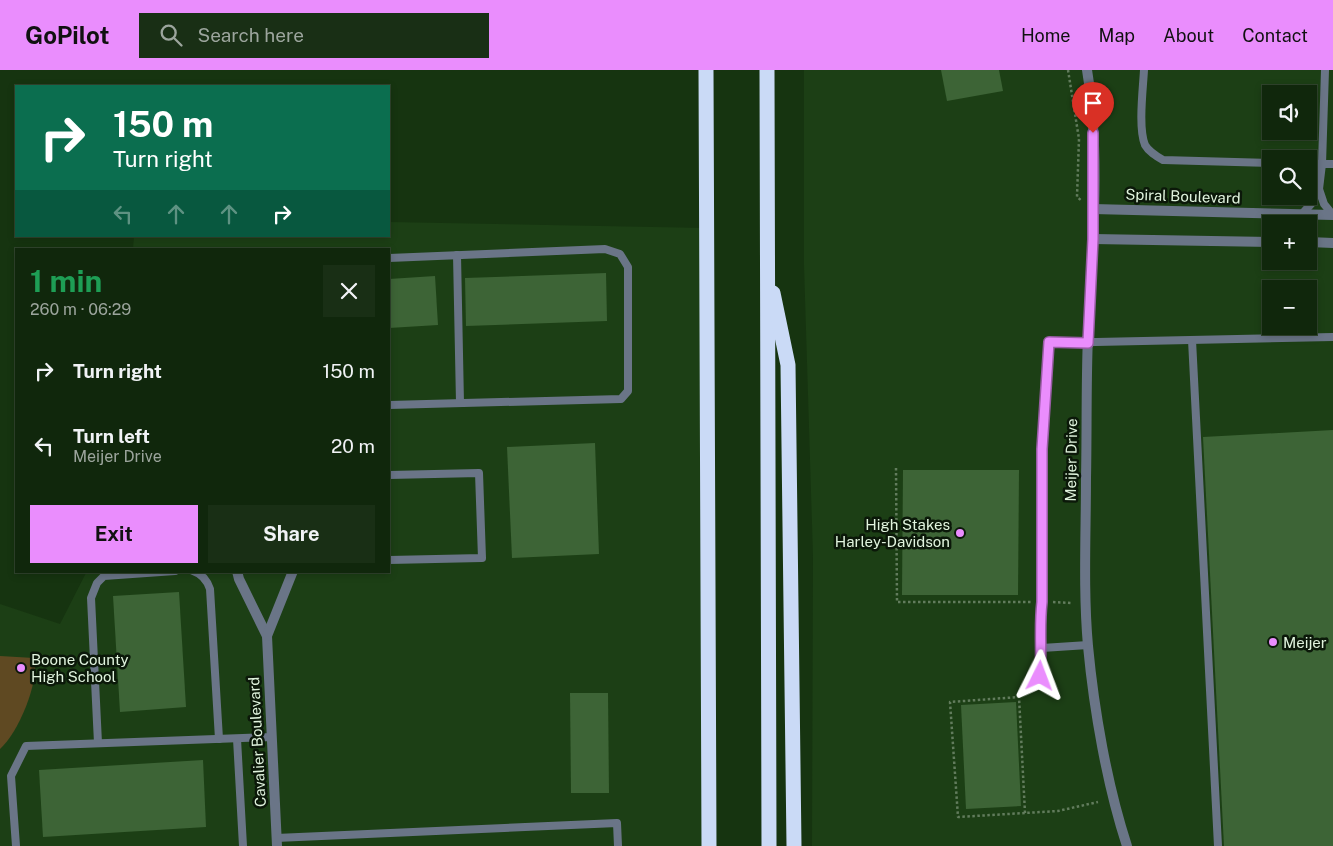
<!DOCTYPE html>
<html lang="en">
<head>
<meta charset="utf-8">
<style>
  body { margin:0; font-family:"Public Sans",sans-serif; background:#192f15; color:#f1f3f6; height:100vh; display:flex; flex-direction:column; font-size:19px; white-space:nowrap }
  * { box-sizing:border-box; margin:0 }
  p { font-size:16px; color:#9ca59d }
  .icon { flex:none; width:28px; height:28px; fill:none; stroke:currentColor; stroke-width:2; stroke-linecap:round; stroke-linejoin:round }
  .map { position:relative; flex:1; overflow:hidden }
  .details { position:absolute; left:15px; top:178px; width:375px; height:325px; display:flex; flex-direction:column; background:#10270c; border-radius:0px; box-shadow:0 2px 8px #0003,0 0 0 1px #30442d }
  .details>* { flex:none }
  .banner { position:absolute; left:15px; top:15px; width:375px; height:152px; border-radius:0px; box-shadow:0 2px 8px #0003,0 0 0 1px #30442d; background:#0b6e4f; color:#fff; overflow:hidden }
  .controls { position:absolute; left:1262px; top:15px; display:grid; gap:10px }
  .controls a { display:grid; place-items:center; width:55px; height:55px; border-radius:0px; background:#10270c; box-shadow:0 2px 8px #0003,0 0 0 1px #30442d; font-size:25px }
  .pin { position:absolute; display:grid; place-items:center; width:42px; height:42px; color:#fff; margin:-51px -21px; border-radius:50% 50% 50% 0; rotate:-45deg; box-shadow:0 0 5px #0007 }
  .pin .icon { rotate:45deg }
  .me { position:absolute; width:55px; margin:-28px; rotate:3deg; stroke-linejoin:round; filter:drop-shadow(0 0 4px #0008) }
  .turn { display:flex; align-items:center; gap:18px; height:105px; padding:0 15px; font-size:22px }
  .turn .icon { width:65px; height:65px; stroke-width:2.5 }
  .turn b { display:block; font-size:35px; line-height:42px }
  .lanes { display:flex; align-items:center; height:48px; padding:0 15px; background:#0003; justify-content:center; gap:25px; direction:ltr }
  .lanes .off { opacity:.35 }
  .round { display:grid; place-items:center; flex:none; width:52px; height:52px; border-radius:0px; background:#192f15 }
  .headline { display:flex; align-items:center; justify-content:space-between; height:85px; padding:0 15px }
  h1 { font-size:30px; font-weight:700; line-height:38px; color:#1e9e55 }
  .button { display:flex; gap:10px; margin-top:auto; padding:10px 15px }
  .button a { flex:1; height:58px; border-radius:0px; background:#ea8dfd; color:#111; font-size:20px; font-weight:700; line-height:58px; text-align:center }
  .button a+a { background:#192f15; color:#f1f3f6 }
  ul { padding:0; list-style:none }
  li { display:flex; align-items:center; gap:15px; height:75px; padding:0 15px }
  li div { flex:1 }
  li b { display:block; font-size:19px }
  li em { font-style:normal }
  header { display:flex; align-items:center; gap:30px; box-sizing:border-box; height:70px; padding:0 25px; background:#ea8dfd; color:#111 }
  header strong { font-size:24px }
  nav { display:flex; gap:28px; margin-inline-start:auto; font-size:18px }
  .search { width:350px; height:45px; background:#192f15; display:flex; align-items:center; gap:12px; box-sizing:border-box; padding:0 18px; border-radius:0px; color:#9ca59d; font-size:19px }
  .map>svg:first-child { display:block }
  .built { fill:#1c3f15; fill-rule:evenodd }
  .green { fill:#5f4922 }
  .building { fill:#3d6436 }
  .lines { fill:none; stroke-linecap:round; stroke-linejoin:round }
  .path { stroke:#627c5d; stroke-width:2.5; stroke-dasharray:2.5 2.5; stroke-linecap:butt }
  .lane { stroke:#6a7587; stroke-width:8 }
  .street { stroke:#6a7587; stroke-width:10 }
  .highway { stroke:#cadaf6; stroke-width:15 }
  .route-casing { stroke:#985ca4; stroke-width:12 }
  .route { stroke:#ea8dfd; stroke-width:9 }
  .poi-dot { fill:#ea8dfd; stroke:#0b1809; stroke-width:2 }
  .labels { text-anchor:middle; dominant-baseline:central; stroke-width:5; stroke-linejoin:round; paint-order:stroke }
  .street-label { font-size:15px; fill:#e1f4de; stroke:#0b1809 }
  .poi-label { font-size:15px; fill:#e1f4de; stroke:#0b1809; text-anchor:start }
</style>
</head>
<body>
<header>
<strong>GoPilot</strong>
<div class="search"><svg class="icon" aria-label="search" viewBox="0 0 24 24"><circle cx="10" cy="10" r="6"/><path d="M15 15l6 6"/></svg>Search here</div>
<nav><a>Home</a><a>Map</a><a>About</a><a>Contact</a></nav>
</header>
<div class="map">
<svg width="1333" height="776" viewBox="0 0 1333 776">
  <rect width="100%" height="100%" fill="#163410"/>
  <!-- built -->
  <g class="built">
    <path d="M804,0H1333V776H812L813,486L804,195ZM1271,24H1309V61H1271ZM1271,89H1309V126H1271ZM1271,154H1309V191H1271ZM1271,219H1309V256H1271Z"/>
    <path d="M389,152L706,158L709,776H0V534L60,554L87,501H389V179H133L134,166H389Z"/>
  </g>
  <!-- green -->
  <path class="green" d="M0,586L34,588C40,612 18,663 0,679Z"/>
  <!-- building -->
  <g class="building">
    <path d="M941,0H999L1003,21L947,31Z"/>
    <path d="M606,203L607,251L466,256L465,208Z"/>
    <path d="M435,206L438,255L389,258V209Z"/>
    <path d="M1333,360V776H1224L1203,367Z"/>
    <path d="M595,373L599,484L512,488L507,377Z"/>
    <path d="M903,400H1019L1018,525H902Z"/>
    <path d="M179,522L186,637L120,642L113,526Z"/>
    <path d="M570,623H608L609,723H571Z"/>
    <path d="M1016,632L1021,736L966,739L961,635Z"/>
    <path d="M203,690L206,757L43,767L39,700Z"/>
  </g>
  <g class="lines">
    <!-- path -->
    <g class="path">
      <path d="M1068,0L1079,69L1077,127L1082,131"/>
      <path d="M896,398L897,532H1032"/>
      <path d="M1053,532L1071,533"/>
      <path d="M1025,743L1019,627L950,632L958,747L1058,741L1098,732"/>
    </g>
    <!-- lane -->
    <g class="lane">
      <path d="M1144,0C1143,19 1138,58 1145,75C1149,82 1156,86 1163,90L1271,93"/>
      <path d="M1309,94H1333"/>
      <path d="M1319,119L1324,134L1333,145"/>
      <path d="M1302,144L1312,133L1319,119L1322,94L1325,0"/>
      <path d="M457,185L460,333"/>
      <path d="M389,188L605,179L620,184L628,197V321L621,329L389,335"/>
      <path d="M1192,270L1218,776"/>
      <path d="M389,405L479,403L482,488L389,490"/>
      <path d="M193,501C202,504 207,510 210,519L219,669"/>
      <path d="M1042,578L1088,575"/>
      <path d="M1040,606C1042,581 1039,557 1042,532V379L1049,273L1333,267"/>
      <path d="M237,669L243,776"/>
      <path d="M98,673L91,528L97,513L104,506L175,501"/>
      <path d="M276,768L617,753L618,776"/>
      <path d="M16,776L11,706L26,676L272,667"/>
    </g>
    <!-- street -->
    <g class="street">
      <path d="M1087,0C1101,86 1092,179 1088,266C1086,313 1087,361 1086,408C1086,463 1083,520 1088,576C1094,640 1107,715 1127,776"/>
      <path d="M1093,139L1333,145"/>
      <path d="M1093,169L1271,172"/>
      <path d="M1309,172L1333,173"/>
      <path d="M237,501L239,509L267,566L277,776"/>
      <path d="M267,566L293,501"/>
    </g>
    <!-- highway -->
    <g class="highway">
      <path d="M706,0L709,776"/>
      <path d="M767,0L769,776"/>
      <path d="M773,223L788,295L794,776"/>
    </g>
  </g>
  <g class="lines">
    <!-- route casing -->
    <g class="route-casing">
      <path id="route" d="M1040,606C1042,581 1039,557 1042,532V379L1049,272L1088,273L1093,169V63"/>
    </g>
    <!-- route -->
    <use href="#route" class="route"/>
  </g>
  <!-- markers -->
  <g class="poi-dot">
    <circle cx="960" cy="463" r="5"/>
    <circle cx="1273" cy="572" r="5"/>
    <circle cx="21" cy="598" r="5"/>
  </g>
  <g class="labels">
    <!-- street labels -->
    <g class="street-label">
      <text transform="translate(1183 126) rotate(2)">Spiral Boulevard</text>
      <text transform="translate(1071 390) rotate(-89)">Meijer Drive</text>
      <text transform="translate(257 672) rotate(-93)">Cavalier Boulevard</text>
    </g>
    <!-- poi labels -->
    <g class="poi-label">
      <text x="950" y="454" text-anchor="end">High Stakes<tspan x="950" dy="17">Harley-Davidson</tspan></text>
      <text x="1283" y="572">Meijer</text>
      <text x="31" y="589">Boone County<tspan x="31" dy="17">High School</tspan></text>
    </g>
  </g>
</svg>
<div class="controls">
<a><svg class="icon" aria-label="sound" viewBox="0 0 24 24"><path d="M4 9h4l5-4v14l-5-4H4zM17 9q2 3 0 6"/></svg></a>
<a><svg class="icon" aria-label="search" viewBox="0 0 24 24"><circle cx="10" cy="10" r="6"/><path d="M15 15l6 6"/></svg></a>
<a>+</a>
<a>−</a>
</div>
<div class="pin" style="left:1093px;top:63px;background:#d93025"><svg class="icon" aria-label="arrive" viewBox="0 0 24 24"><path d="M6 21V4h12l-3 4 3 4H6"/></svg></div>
<svg class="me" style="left:1040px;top:606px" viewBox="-20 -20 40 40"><path d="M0-17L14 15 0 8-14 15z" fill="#ea8dfd" stroke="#fff" stroke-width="4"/></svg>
<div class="banner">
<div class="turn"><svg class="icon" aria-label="right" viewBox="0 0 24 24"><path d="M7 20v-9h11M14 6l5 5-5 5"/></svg><div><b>150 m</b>Turn right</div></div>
<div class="lanes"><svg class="icon off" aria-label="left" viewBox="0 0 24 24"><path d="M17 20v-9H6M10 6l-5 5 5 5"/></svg><svg class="icon off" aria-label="ahead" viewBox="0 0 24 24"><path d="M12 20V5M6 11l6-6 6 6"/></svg><svg class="icon off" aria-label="ahead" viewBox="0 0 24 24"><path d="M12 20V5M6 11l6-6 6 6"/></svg><svg class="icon" aria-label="right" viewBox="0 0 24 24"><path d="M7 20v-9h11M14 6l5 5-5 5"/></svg></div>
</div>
<section class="details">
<div class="headline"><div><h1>1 min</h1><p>260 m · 06:29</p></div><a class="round"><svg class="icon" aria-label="close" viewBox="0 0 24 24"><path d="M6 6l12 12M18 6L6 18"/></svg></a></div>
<ul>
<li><svg class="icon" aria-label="right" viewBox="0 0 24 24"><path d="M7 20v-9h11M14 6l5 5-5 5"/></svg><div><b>Turn right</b></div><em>150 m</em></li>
<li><svg class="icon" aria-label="left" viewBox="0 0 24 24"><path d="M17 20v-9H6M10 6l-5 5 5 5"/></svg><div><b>Turn left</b><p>Meijer Drive</p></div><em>20 m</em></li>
</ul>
<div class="button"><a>Exit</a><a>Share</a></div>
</section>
</div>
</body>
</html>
